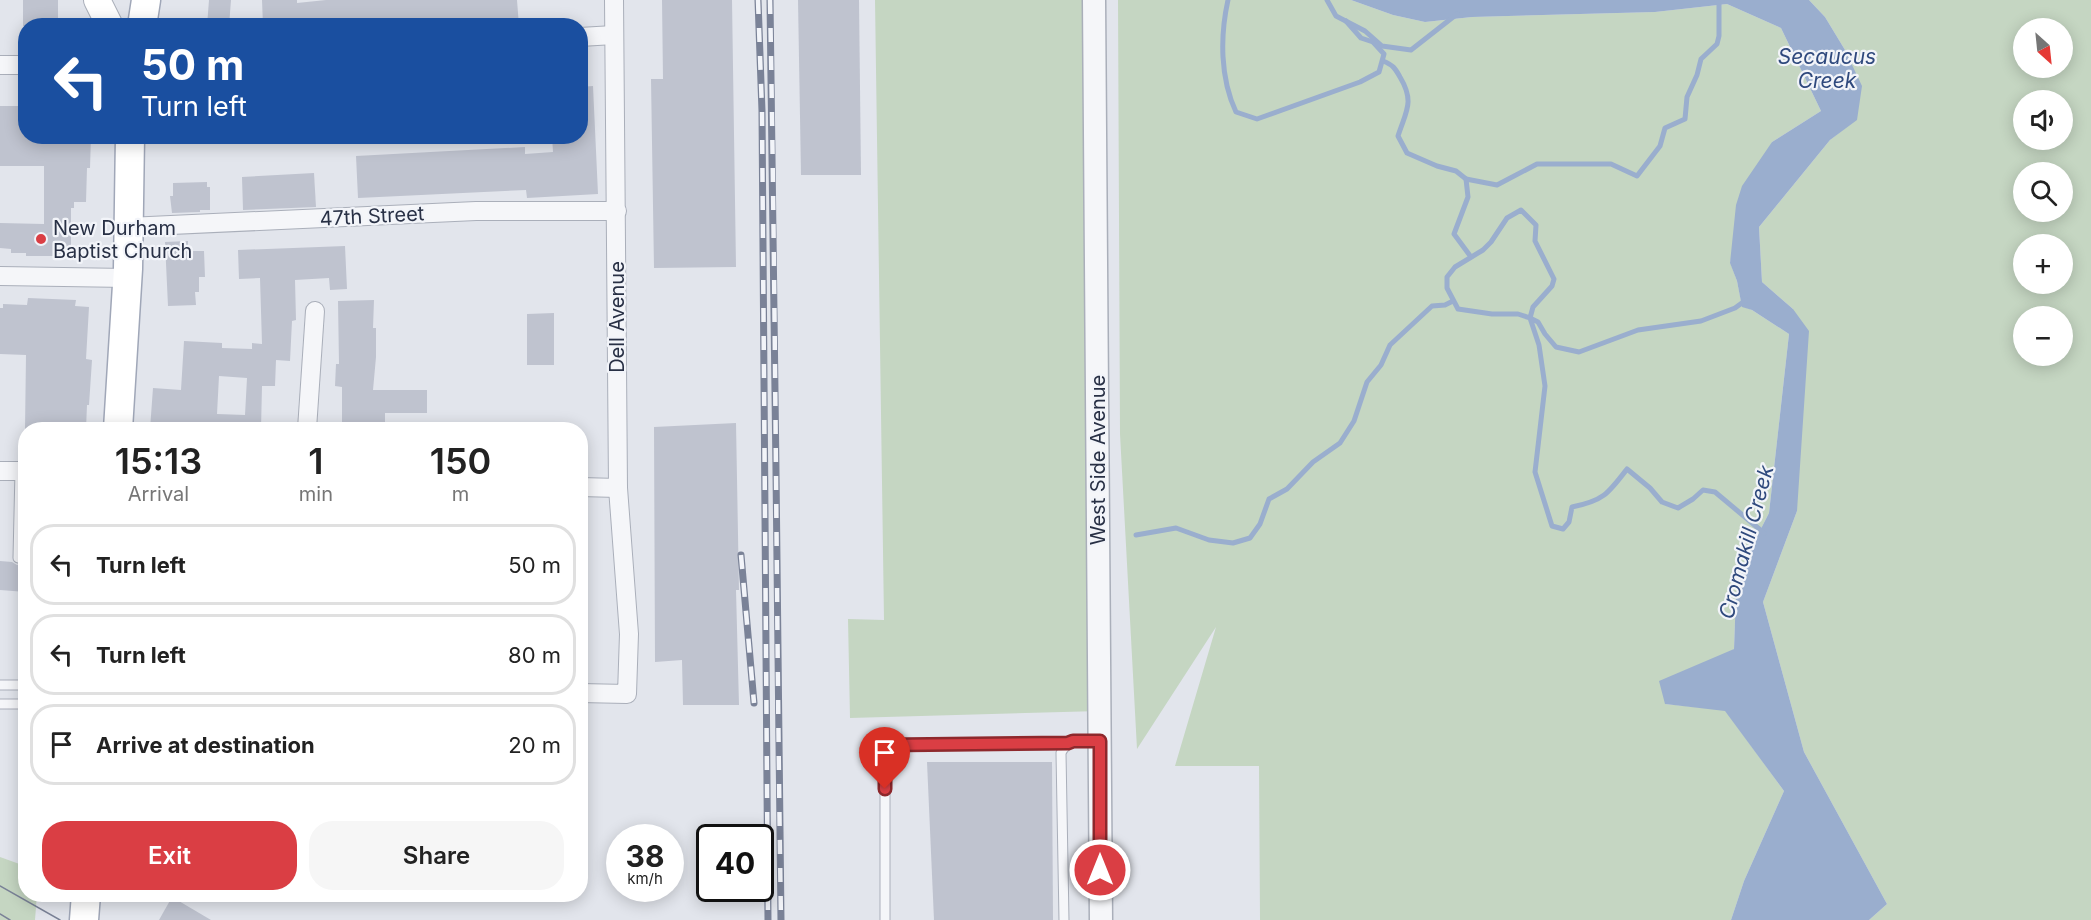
<!DOCTYPE html>
<html lang="en">
<head>
<meta charset="utf-8">
<style>
  body { margin:0; font-family:Inter,sans-serif; background:#f6f6f6; color:#222; height:100vh; display:flex; flex-direction:column; font-size:22px; white-space:nowrap }
  * { box-sizing:border-box; margin:0 }
  p { font-size:20px; color:#767676 }
  .icon { flex:none; width:33px; height:33px; fill:none; stroke:currentColor; stroke-width:2; stroke-linecap:round; stroke-linejoin:round }
  .map { position:relative; flex:1; overflow:hidden }
  .sheet { position:absolute; left:18px; top:422px; width:570px; height:480px; display:flex; flex-direction:column; background:#fff; border-radius:24px; box-shadow:0 3px 15px #0003 }
  .sheet>* { flex:none }
  .top-card { position:absolute; left:18px; top:18px; width:570px; height:126px; border-radius:24px; box-shadow:0 3px 15px #0003; background:#1a4fa0; color:#fff; overflow:hidden }
  .needle { width:39px; rotate:153deg }
  .tools { position:absolute; left:2013px; top:18px; display:grid; gap:12px }
  .tools a { display:grid; place-items:center; width:60px; height:60px; border-radius:50%; background:#fff; box-shadow:0 3px 15px #0003; font-size:30px }
  .speed { position:absolute; left:606px; top:824px; display:flex; gap:12px; font-size:30px; font-weight:700; text-align:center }
  .speed>* { display:grid; place-content:center; width:78px; height:78px; border-radius:50%; background:#fff; box-shadow:0 3px 15px #0003; line-height:1 }
  .speed small { font-size:15px; font-weight:400 }
  .speed .limit { border:3px solid #111; border-radius:9px; background:#fff; color:#111 }
  .pin { position:absolute; display:grid; place-items:center; width:51px; height:51px; color:#fff; margin:-62px -26px; border-radius:50% 50% 50% 0; rotate:-45deg; box-shadow:0 0 6px #0007 }
  .pin .icon { rotate:45deg }
  .me { position:absolute; width:66px; margin:-33px; rotate:0deg; stroke-linejoin:round; filter:drop-shadow(0 0 4px #0008) }
  .turn { display:flex; align-items:center; gap:21px; height:126px; padding:0 24px; font-size:27px }
  .turn .icon { width:78px; height:78px; stroke-width:2.5 }
  .turn b { display:block; font-size:42px; line-height:51px }
  .eta { display:flex; justify-content:space-evenly; align-items:center; height:102px; text-align:center }
  .eta b { font-size:36px; font-weight:600; line-height:42px }
  .primary-button { display:flex; gap:12px; margin-top:auto; padding:12px 24px }
  .primary-button a { flex:1; height:69px; border-radius:24px; background:#da3e44; color:#fff; font-size:24px; font-weight:600; line-height:69px; text-align:center }
  .primary-button a+a { background:#f6f6f6; color:#222 }
  ul { padding:0; list-style:none }
  li { display:flex; align-items:center; gap:18px; height:81px; margin:0 12px 9px; padding:0 12px; border:3px solid #e0e0e0; border-radius:24px }
  li div { flex:1 }
  li b { display:block; font-size:22px }
  li em { font-style:normal }
  .map>svg:first-child { display:block }
  .green { fill:#c5d6c2; fill-rule:evenodd }
  .water { fill:#9aaece }
  .lines { fill:none; stroke-linecap:round; stroke-linejoin:round }
  .stream { stroke:#9aaece; stroke-width:5 }
  .building { fill:#bfc3cf; fill-rule:evenodd }
  .service-casing { stroke:#aaafba; stroke-width:11 }
  .minor-casing { stroke:#aaafba; stroke-width:20 }
  .tertiary-casing { stroke:#aaafba; stroke-width:25 }
  .secondary-casing { stroke:#aaafba; stroke-width:28 }
  .primary-casing { stroke:#a0a7b8; stroke-width:31 }
  .service { stroke:#f5f6f9; stroke-width:9 }
  .minor { stroke:#f5f6f9; stroke-width:18 }
  .tertiary { stroke:#f5f6f9; stroke-width:22 }
  .secondary { stroke:#fff; stroke-width:26 }
  .primary { stroke:#fff; stroke-width:28 }
  .tram { stroke:#7a8297; stroke-width:1.5 }
  .rail-casing { stroke:#7a8297; stroke-width:7 }
  .rail { stroke:#f2f4f9; stroke-width:4.5; stroke-dasharray:14; stroke-linecap:butt }
  .route-casing { stroke:#8e282c; stroke-width:15 }
  .route { stroke:#da3e44; stroke-width:10 }
  .poi-dot { fill:#da3e44; stroke:#f2f4f9; stroke-width:2 }
  .labels { text-anchor:middle; dominant-baseline:central; stroke-width:4.5; stroke-linejoin:round; paint-order:stroke }
  .street-label { font-size:20px; fill:#283045; stroke:#f2f4f9 }
  .poi-label { font-size:20px; fill:#283045; stroke:#f2f4f9; text-anchor:start }
  .water-label { font-size:21px; font-style:italic; fill:#2f497d; stroke:#f2f4f9 }
</style>
</head>
<body>
<div class="map">
<svg width="2091" height="920" viewBox="0 0 2091 920">
  <rect width="100%" height="100%" fill="#e2e5ec"/>
  <!-- green -->
  <g class="green">
    <path d="M875,0H1093L1100,711L850,718L848,619L884,620Z"/>
    <path d="M1118,0H1351L1393,15L1425,22L1472,17L1655,12L1727,4L1781,28L1821,111L1772,142L1730,262L1737,281L1742,306L1752,310L1789,334L1769,513L1746,558L1736,594L1734,649L1665,704L1725,710L1784,791L1744,881L1731,920H1260L1259,766H1175L1216,627L1137,749L1120,434Z"/>
    <path d="M1809,0H2091V920H1869L1887,904L1804,752L1763,602L1797,511L1793,309L1762,282L1759,227L1830,140L1857,119L1845,50L1825,17ZM2024,28H2062V68H2024ZM2024,100H2062V140H2024ZM2024,172H2062V212H2024ZM2024,244H2062V284H2024ZM2024,316H2062V356H2024Z"/>
    <path d="M0,857L25,866L26,894H37L35,920H0Z"/>
  </g>
  <!-- water -->
  <path class="water" d="M1351,0H1809L1825,17L1845,50L1862,86L1857,120L1830,140L1759,227L1762,282L1793,309L1809,331L1797,511L1763,602L1804,752L1887,904L1869,920H1731L1744,881L1784,791L1725,711L1665,704L1659,681L1734,649L1736,594L1746,558L1769,513L1789,334L1752,310L1742,307L1737,281L1730,263L1736,205L1742,186L1772,142L1821,111L1781,28L1727,4L1655,12L1472,17L1425,22L1393,15Z"/>
  <g class="lines">
    <!-- stream -->
    <g class="stream">
      <path d="M1228,0C1220,36 1220,78 1236,112L1257,119L1360,82L1379,72L1384,54L1373,42L1361,38L1346,21"/>
      <path d="M1327,0L1336,16L1365,31L1382,46L1411,50L1457,14"/>
      <path d="M1383,61C1393,65 1395,68 1400,77C1415,102 1406,111 1398,136L1407,153L1437,166L1456,171L1466,179"/>
      <path d="M1471,257L1454,234L1468,197L1466,179L1497,185L1537,164H1611L1637,176L1660,146L1665,128L1685,119L1687,97L1697,75L1701,59L1717,44L1719,36V0"/>
      <path d="M1746,300L1735,308L1701,321L1638,330L1579,352L1556,347L1545,334L1538,322L1530,318L1518,314H1492L1458,309L1447,288V277L1455,267L1483,250L1491,242L1507,218L1521,210L1536,225L1535,241L1554,279L1552,286L1533,307L1530,318L1539,345L1545,386L1535,472L1552,526L1563,529L1569,522L1572,507C1603,501 1608,494 1627,469L1650,488L1662,502L1678,508L1693,499L1703,490L1715,492L1764,533"/>
      <path d="M1136,535L1176,528L1209,540L1233,543L1250,538L1260,524L1269,499L1287,489L1313,462L1340,443L1354,421L1367,382L1381,365L1390,345L1432,306L1445,305L1453,301"/>
    </g>
  </g>
  <!-- building -->
  <g class="building">
    <rect x="23" y="0" width="35" height="26"/>
    <path d="M209,0H231L229,26H207Z"/>
    <path d="M262,0H297V3L326,0H517L519,26H263Z"/>
    <path d="M662,0H732L736,267L654,268L651,79H663Z"/>
    <path d="M798,0H859L861,175H801Z"/>
    <path d="M593,86L598,194L527,198L526,190L358,198L356,156L525,147V154L553,152L552,136H580V87Z"/>
    <path d="M0,106H26V136H91L90,168H87L86,202H74V208H71V256H26V253H11V249L0,248V223L44,224V166H0Z"/>
    <path d="M314,173L316,207L243,210L242,177Z"/>
    <path d="M207,182V187H210V210H200V212L172,213L170,196H173V183Z"/>
    <path d="M188,241V251H204L205,277H199V292H195L196,305L168,306L165,242Z"/>
    <path d="M345,246L347,289L330,290L329,278L295,280L296,320L292,321L290,361L276,360L275,386H262L261,429H150L153,388L181,390L184,341L222,343V348L252,349V343L262,344L260,278L239,279L238,250ZM219,376L247,378L245,415L217,414Z"/>
    <path d="M28,298L76,300L75,306L89,307L86,359L92,360L89,405H87L86,429H25L26,355L0,354V308H3V304L27,305Z"/>
    <path d="M374,300L373,328H376V357L373,390H427V413H385V429L346,428L347,422H342V387L335,386L336,364H339L338,301Z"/>
    <path d="M554,313V365H527V314Z"/>
    <path d="M736,423L739,590H736L739,705H683L682,660L655,662L654,427Z"/>
    <path d="M0,561L12,562L17,565L26,563V592L0,590Z"/>
    <path d="M927,762H1052L1053,920H934Z"/>
    <path d="M172,897L211,920H159Z"/>
  </g>
  <g class="lines">
    <!-- service casing -->
    <g class="service-casing">
      <g id="service">
        <path d="M18,558L20,471"/>
        <path d="M0,685H26"/>
        <path d="M0,704H26"/>
        <path d="M885,920V745L1068,743"/>
        <path d="M1064,920L1061,753C1068,737 1085,741 1100,741"/>
      </g>
    </g>
    <!-- minor casing -->
    <g class="minor-casing">
      <g id="minor">
        <path d="M580,37L614,35"/>
        <path d="M0,65H26"/>
        <path d="M128,227L476,211H617"/>
        <path d="M0,276L127,278"/>
        <path d="M307,429L315,311"/>
        <path d="M0,471H26"/>
        <path d="M580,487L618,488"/>
        <path d="M580,693L627,694L629,634L618,488L614,0"/>
      </g>
    </g>
    <!-- tertiary casing -->
    <g class="tertiary-casing">
      <path id="tertiary" d="M1094,0L1101,920"/>
    </g>
    <!-- secondary casing -->
    <g class="secondary-casing">
      <path id="secondary" d="M97,0L110,26"/>
    </g>
    <!-- primary casing -->
    <g class="primary-casing">
      <g id="primary">
        <path d="M142,26L146,0"/>
        <path d="M118,429L128,269L130,136"/>
        <path d="M84,920L86,894"/>
      </g>
    </g>
    <!-- service -->
    <use href="#service" class="service"/>
    <!-- minor -->
    <use href="#minor" class="minor"/>
    <!-- tertiary -->
    <use href="#tertiary" class="tertiary"/>
    <!-- secondary -->
    <use href="#secondary" class="secondary"/>
    <!-- primary -->
    <use href="#primary" class="primary"/>
    <!-- tram -->
    <g class="tram">
      <path d="M0,886L60,920"/>
      <path d="M0,914L10,920"/>
    </g>
    <!-- rail casing -->
    <g class="rail-casing">
      <g id="rail">
        <path d="M758,0L762,111L768,920"/>
        <path d="M770,0C776,307 776,613 781,920"/>
        <path d="M741,555L754,703"/>
      </g>
    </g>
    <!-- rail -->
    <use href="#rail" class="rail"/>
  </g>
  <g class="lines">
    <!-- route casing -->
    <g class="route-casing">
      <path id="route" d="M885,789V745L1068,743L1073,741H1100V870"/>
    </g>
    <!-- route -->
    <use href="#route" class="route"/>
  </g>
  <!-- markers -->
  <circle class="poi-dot" cx="41" cy="239" r="6"/>
  <g class="labels">
    <!-- street labels -->
    <g class="street-label">
      <text transform="translate(372 216) rotate(-3)">47th Street</text>
      <text transform="translate(617 317) rotate(-90)">Dell Avenue</text>
      <text transform="translate(1098 460) rotate(-90)">West Side Avenue</text>
    </g>
    <!-- poi labels -->
    <g class="poi-label">
      <text x="53" y="228">New Durham<tspan x="53" dy="23">Baptist Church</tspan></text>
    </g>
    <!-- water labels -->
    <g class="water-label">
      <text x="1827" y="56">Secaucus<tspan x="1827" dy="24">Creek</tspan></text>
      <text transform="translate(1746 542) rotate(-75)">Cromakill Creek</text>
    </g>
  </g>
</svg>
<div class="tools">
<a><svg class="needle" viewBox="-14 -14 28 28"><path d="M0-13l5 13h-10z" fill="#e53935"/><path d="M0 13l5-13h-10z" fill="#767676"/></svg></a>
<a><svg class="icon" aria-label="sound" viewBox="0 0 24 24"><path d="M4 9h4l5-4v14l-5-4H4zM17 9q2 3 0 6"/></svg></a>
<a><svg class="icon" aria-label="search" viewBox="0 0 24 24"><circle cx="10" cy="10" r="6"/><path d="M15 15l6 6"/></svg></a>
<a>+</a>
<a>−</a>
</div>
<div class="speed"><div>38<small>km/h</small></div><div class="limit">40</div></div>
<div class="pin" style="left:885px;top:789px;background:#d93025"><svg class="icon" aria-label="arrive" viewBox="0 0 24 24"><path d="M6 21V4h12l-3 4 3 4H6"/></svg></div>
<svg class="me" style="left:1100px;top:870px" viewBox="-20 -20 40 40"><circle r="17" fill="#da3e44" stroke="#fff" stroke-width="3"/><path d="M0-11L8 9 0 5-8 9z" fill="#fff"/></svg>
<div class="top-card">
<div class="turn"><svg class="icon" aria-label="left" viewBox="0 0 24 24"><path d="M17 20v-9H6M10 6l-5 5 5 5"/></svg><div><b>50 m</b>Turn left</div></div>
</div>
<section class="sheet">
<div class="eta">
<div><b>15:13</b><p>Arrival</p></div>
<div><b>1</b><p>min</p></div>
<div><b>150</b><p>m</p></div>
</div>
<ul>
<li><svg class="icon" aria-label="left" viewBox="0 0 24 24"><path d="M17 20v-9H6M10 6l-5 5 5 5"/></svg><div><b>Turn left</b></div><em>50 m</em></li>
<li><svg class="icon" aria-label="left" viewBox="0 0 24 24"><path d="M17 20v-9H6M10 6l-5 5 5 5"/></svg><div><b>Turn left</b></div><em>80 m</em></li>
<li><svg class="icon" aria-label="arrive" viewBox="0 0 24 24"><path d="M6 21V4h12l-3 4 3 4H6"/></svg><div><b>Arrive at destination</b></div><em>20 m</em></li>
</ul>
<div class="primary-button"><a>Exit</a><a>Share</a></div>
</section>
</div>
</body>
</html>
